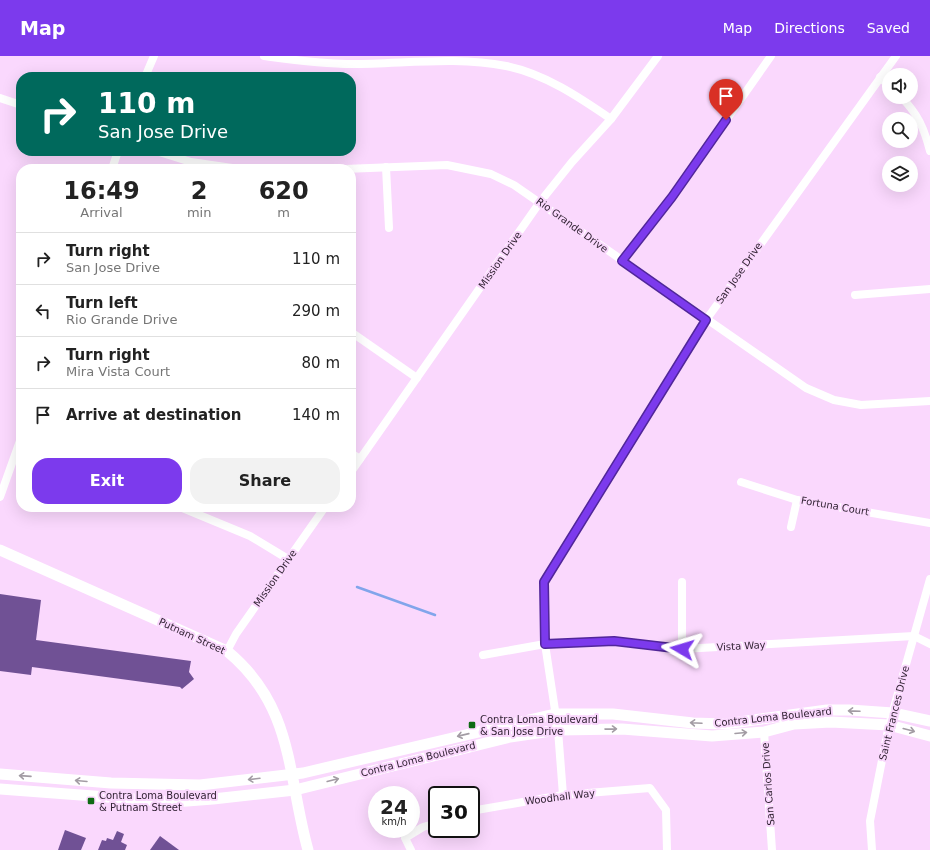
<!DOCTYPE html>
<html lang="en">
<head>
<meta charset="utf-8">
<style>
  body { margin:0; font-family:"DejaVu Sans",sans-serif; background:#f2f2f2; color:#222; height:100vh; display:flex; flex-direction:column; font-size:15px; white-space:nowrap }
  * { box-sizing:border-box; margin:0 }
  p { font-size:13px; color:#767676 }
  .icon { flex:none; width:22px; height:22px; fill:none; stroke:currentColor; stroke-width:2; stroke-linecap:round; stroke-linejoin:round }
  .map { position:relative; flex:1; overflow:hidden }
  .panel { position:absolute; left:16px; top:108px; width:340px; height:348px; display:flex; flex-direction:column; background:#fff; border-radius:16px; box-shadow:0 4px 16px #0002 }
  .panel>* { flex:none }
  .guide { position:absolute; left:16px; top:16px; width:340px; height:84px; border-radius:16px; box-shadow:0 4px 16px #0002; background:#00695c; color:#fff; overflow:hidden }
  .controls { position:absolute; left:882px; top:12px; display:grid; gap:8px }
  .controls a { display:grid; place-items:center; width:36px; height:36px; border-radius:50%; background:#fff; box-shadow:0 4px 16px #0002; font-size:20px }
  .speed { position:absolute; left:368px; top:730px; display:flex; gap:8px; font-size:20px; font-weight:700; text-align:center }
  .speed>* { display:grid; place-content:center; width:52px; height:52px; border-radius:50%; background:#fff; box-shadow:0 4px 16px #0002; line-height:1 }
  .speed small { font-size:10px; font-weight:400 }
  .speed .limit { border:2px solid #111; border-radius:6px; background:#fff; color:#111 }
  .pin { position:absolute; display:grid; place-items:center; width:34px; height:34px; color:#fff; margin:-41px -17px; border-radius:50% 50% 50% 0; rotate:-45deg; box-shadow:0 0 4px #0007 }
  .pin .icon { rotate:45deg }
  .me { position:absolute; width:44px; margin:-22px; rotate:277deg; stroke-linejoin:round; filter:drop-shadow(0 0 3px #0008) }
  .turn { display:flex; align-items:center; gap:14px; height:84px; padding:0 16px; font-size:18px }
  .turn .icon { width:52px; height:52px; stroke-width:2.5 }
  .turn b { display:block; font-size:28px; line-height:34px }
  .eta { display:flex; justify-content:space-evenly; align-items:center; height:68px; text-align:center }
  .eta b { font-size:24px; font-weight:700; line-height:28px }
  .action { display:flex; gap:8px; margin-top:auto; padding:8px 16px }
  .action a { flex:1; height:46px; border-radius:16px; background:#7c3aed; color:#fff; font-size:16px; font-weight:700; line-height:46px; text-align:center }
  .action a+a { background:#f2f2f2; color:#222 }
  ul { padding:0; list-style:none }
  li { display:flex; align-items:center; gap:12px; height:52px; padding:0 16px; border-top:1px solid #e0e0e0 }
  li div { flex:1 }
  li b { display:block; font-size:15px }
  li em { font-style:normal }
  header { display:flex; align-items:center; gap:24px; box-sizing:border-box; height:56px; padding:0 20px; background:#7c3aed; color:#fff }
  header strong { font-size:19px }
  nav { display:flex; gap:22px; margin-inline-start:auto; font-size:14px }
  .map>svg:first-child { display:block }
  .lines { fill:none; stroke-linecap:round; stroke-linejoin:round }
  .stream { stroke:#81a5eb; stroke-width:2.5 }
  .building { fill:#705195 }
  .street { stroke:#fff; stroke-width:8 }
  .secondary { stroke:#fff; stroke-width:11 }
  .oneway { stroke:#a39ca4 }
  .route-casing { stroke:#51269a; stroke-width:10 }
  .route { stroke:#7c3aed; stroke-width:7 }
  .poi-dot { fill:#0d6a13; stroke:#fad8fd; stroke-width:1.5 }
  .labels { text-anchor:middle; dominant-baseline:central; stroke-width:4; stroke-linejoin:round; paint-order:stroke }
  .street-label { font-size:10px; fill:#322334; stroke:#fad8fd }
  .poi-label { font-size:10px; fill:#322334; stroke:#fad8fd; text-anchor:start }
</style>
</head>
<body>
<header>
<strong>Map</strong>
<nav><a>Map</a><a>Directions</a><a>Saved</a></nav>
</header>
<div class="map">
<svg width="930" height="794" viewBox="0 0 930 794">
  <rect width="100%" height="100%" fill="#fad8fd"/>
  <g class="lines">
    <!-- stream -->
    <path class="stream" d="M357,531L435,559"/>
  </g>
  <!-- building -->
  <g class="building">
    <path d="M0,538L41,544L36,584L191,605L189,616L194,623L182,633L180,631L32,611L31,619L0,615Z"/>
    <path d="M65,774L86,782L81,794H58Z"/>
    <path d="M117,775L124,778L121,786L127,789L125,794H98L102,784L106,785L107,782L113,784Z"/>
    <path d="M160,780L179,794H150Z"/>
  </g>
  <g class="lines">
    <!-- street -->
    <g class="street">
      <path d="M264,0C294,4 322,8 352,8C403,8 456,0 506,10C545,18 579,41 611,63"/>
      <path d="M145,21L154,0"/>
      <path d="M880,21L889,30"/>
      <path d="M901,41C918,58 924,72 930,95"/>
      <path d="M0,42L21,49"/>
      <path d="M156,95L191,106L239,113"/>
      <path d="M386,111L389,172"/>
      <path d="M112,113L118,95"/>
      <path d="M344,113L447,109L491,118L514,129L806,332L834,344L861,349L930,345"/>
      <path d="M622,205L672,141L771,0"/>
      <path d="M855,239L930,233"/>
      <path d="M351,276L417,322"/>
      <path d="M351,397L360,403"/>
      <path d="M351,416L540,146L572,106L611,63L658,0"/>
      <path d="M741,426L797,444L930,467"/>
      <path d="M0,441L21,382"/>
      <path d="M180,451L250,480L288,503"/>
      <path d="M791,471L797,444"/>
      <path d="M682,593V526"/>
      <path d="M227,595L236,578L325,451"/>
      <path d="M483,599L545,588L614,585L682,593L914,580L930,588"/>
      <path d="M764,676L772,794"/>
      <path d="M563,739L558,674L545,588L544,526L706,264L896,0"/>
      <path d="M471,755L563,739L650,732L666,754L667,794"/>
      <path d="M411,794L405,782L423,771L437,767"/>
      <path d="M872,794L870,765L889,669L930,523"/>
    </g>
    <!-- secondary -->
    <g class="secondary">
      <path d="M0,494L227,595C294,650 287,718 308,794"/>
      <path d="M0,718L111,727L200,729L303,717L555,658H613L693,667L725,668L827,654H850L893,657L930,665"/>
      <path d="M0,733L174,746L213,743L295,734L510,681L558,674L622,673L712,680L764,676L794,668L831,666L889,669L930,680"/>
    </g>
  </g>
  <!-- one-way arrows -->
  <defs><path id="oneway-shaft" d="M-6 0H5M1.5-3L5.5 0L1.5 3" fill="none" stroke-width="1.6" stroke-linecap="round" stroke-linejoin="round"/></defs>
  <g class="oneway">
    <use href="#oneway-shaft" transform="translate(854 655) rotate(-178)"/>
    <use href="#oneway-shaft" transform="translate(696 667) rotate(-177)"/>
    <use href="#oneway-shaft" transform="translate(611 673) rotate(-1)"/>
    <use href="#oneway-shaft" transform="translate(909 674) rotate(15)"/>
    <use href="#oneway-shaft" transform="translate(741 677) rotate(-5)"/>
    <use href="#oneway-shaft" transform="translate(463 679) rotate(167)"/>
    <use href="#oneway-shaft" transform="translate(25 720) rotate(-176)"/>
    <use href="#oneway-shaft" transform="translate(254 723) rotate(173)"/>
    <use href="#oneway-shaft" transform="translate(333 724) rotate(-14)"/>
    <use href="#oneway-shaft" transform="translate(81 725) rotate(-175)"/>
  </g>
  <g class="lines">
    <!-- route casing -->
    <g class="route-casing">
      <path id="route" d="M682,593L614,585L545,588L544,526L706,264L622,205L672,141L726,64"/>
    </g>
    <!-- route -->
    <use href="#route" class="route"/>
  </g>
  <!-- markers -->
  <g class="poi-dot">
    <rect x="468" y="665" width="8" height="8" rx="2"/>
    <rect x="87" y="741" width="8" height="8" rx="2"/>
  </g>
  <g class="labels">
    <!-- street labels -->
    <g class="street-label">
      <text transform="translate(572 169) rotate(36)">Rio Grande Drive</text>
      <text transform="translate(500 204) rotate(-55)">Mission Drive</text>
      <text transform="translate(739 217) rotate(-55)">San Jose Drive</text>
      <text transform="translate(835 450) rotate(10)">Fortuna Court</text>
      <text transform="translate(275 522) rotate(-55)">Mission Drive</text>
      <text transform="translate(192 580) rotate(25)">Putnam Street</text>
      <text transform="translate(741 590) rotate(-3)">Vista Way</text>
      <text transform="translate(894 657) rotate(-76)">Saint Frances Drive</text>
      <text transform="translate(773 661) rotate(-6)">Contra Loma Boulevard</text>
      <text transform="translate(418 703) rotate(-14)">Contra Loma Boulevard</text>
      <text transform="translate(768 728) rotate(-94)">San Carlos Drive</text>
      <text transform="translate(560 741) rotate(-7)">Woodhall Way</text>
    </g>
    <!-- poi labels -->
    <g class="poi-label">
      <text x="480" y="663">Contra Loma Boulevard<tspan x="480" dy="12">&amp; San Jose Drive</tspan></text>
      <text x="99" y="739">Contra Loma Boulevard<tspan x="99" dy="12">&amp; Putnam Street</tspan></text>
    </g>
  </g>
</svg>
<div class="controls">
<a><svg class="icon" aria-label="sound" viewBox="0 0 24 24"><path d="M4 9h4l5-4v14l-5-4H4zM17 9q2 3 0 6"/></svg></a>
<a><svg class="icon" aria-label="search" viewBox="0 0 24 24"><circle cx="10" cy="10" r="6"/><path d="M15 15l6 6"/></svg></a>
<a><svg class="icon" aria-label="layers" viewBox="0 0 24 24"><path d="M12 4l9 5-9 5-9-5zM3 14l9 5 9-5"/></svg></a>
</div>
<div class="speed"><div>24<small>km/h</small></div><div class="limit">30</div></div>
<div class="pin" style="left:726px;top:64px;background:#d93025"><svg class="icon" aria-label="arrive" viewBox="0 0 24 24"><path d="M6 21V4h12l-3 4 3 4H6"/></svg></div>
<svg class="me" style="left:682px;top:593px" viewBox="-20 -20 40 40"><path d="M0-17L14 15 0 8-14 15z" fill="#7c3aed" stroke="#fff" stroke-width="4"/></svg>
<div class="guide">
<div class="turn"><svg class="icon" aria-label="right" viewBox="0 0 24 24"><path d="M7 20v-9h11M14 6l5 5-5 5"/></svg><div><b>110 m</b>San Jose Drive</div></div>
</div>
<section class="panel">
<div class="eta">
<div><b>16:49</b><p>Arrival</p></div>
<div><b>2</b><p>min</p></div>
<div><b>620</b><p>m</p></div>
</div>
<ul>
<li><svg class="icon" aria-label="right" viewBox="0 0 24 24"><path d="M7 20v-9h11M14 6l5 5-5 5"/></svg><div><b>Turn right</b><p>San Jose Drive</p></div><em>110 m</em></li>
<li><svg class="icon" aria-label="left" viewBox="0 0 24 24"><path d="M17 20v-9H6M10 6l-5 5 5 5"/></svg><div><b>Turn left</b><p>Rio Grande Drive</p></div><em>290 m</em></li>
<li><svg class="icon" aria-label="right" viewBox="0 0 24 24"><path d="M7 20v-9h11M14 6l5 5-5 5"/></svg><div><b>Turn right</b><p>Mira Vista Court</p></div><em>80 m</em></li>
<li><svg class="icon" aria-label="arrive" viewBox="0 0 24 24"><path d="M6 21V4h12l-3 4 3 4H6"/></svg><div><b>Arrive at destination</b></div><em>140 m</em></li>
</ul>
<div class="action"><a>Exit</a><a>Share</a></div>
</section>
</div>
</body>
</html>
